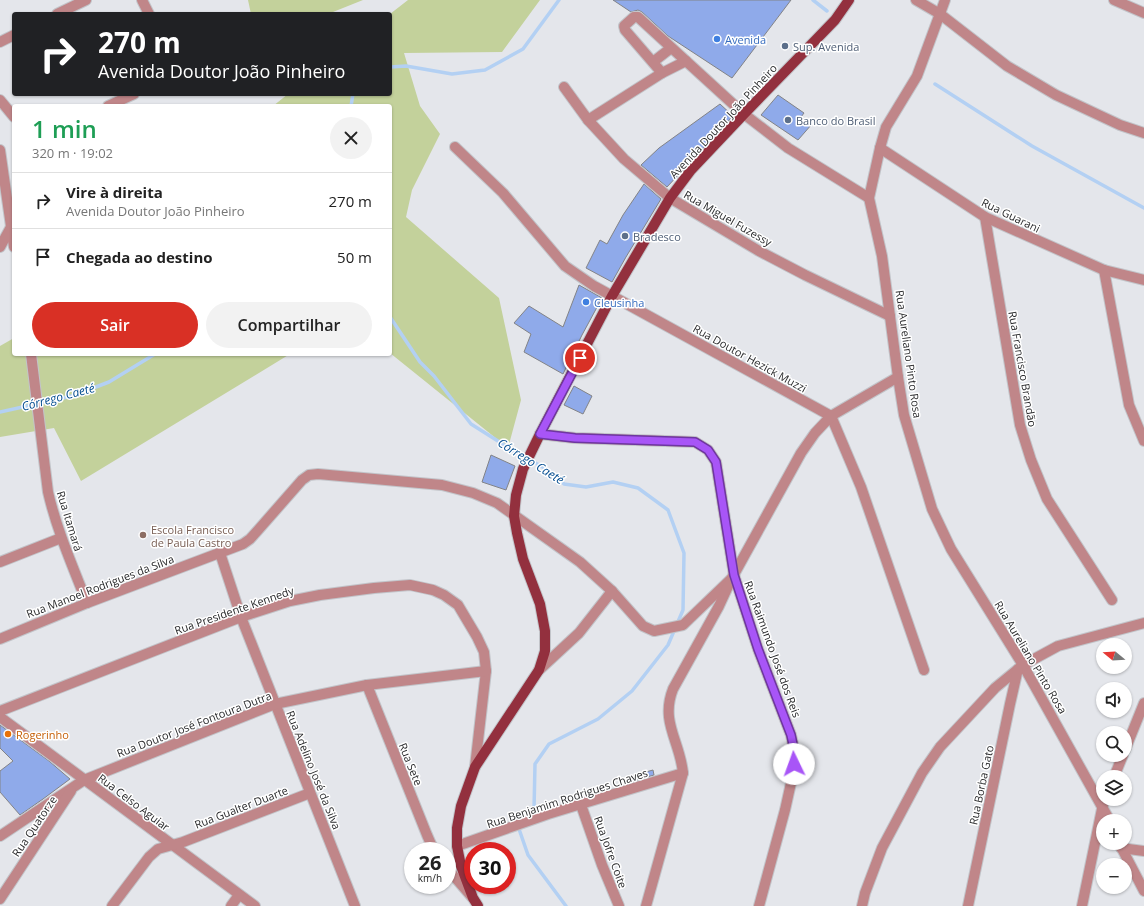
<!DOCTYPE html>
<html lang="pt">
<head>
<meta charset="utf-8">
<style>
  body { margin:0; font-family:"Open Sans",sans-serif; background:#f2f2f2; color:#222; height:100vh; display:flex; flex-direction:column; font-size:15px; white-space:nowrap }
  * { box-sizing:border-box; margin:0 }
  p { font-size:13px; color:#767676 }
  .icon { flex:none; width:22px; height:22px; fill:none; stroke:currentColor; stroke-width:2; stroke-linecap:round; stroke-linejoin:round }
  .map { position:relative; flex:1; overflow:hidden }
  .details { position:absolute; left:12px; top:104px; width:380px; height:252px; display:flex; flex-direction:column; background:#fff; border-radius:4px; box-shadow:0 1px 3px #0004 }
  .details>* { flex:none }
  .top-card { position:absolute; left:12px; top:12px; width:380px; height:84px; border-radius:4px; box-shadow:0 1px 3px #0004; background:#202124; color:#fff; overflow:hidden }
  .needle { width:26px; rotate:288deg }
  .tools { position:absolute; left:1096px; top:638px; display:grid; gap:8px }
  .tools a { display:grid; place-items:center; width:36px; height:36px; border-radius:50%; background:#fff; box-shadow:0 1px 3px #0004; font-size:20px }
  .speed { position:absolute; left:404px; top:842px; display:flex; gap:8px; font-size:20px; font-weight:700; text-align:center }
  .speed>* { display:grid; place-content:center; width:52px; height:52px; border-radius:50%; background:#fff; box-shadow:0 1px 3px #0004; line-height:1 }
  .speed small { font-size:10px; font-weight:400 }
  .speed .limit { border:6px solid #d22; background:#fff; color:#111 }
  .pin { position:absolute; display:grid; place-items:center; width:34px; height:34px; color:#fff; margin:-17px; border:2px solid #fff; border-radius:50%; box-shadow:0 1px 4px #0007 }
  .me { position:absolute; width:44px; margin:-22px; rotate:357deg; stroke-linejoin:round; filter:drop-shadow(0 0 3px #0008) }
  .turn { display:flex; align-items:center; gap:14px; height:84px; padding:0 20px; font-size:18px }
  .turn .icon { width:52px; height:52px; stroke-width:2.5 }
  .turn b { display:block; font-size:28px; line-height:34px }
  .round { display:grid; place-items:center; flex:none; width:42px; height:42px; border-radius:21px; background:#f2f2f2 }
  .head { display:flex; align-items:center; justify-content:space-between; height:68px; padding:0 20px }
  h1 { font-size:24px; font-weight:600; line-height:30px; color:#1e9e55 }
  .button { display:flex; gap:8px; margin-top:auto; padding:8px 20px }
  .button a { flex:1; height:46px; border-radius:24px; background:#d93025; color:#fff; font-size:16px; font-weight:600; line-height:46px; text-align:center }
  .button a+a { background:#f2f2f2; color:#222 }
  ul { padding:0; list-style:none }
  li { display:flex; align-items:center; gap:12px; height:56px; padding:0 20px; border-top:1px solid #e0e0e0 }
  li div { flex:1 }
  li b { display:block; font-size:15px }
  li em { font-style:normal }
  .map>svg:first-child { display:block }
  .green { fill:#c3d19b }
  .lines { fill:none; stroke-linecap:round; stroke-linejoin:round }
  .stream { stroke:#b3d0f3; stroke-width:3.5 }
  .building { fill:#8faaea; stroke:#828387 }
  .minor-casing { stroke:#c2c4c9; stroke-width:12 }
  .major-casing { stroke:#c2c4c9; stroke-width:12 }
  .minor { stroke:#c08689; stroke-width:10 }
  .major { stroke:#93303e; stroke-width:10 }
  .route-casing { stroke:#6d37a1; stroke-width:10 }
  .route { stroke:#a855f7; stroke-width:7 }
  .shop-dot { fill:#3f7fe0; stroke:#fff; stroke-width:1.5 }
  .service-dot { fill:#5c6f8a; stroke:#fff; stroke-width:1.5 }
  .education-dot { fill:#8d6e63; stroke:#fff; stroke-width:1.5 }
  .food-dot { fill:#e8710a; stroke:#fff; stroke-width:1.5 }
  .labels { text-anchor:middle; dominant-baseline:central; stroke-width:3; stroke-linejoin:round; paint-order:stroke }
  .shop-label { font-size:11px; fill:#366cbe; stroke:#fff; text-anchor:start }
  .service-label { font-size:11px; fill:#4e5e75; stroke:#fff; text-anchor:start }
  .street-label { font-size:11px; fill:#292a2c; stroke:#fff }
  .education-label { font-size:11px; fill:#785e54; stroke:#fff; text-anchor:start }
  .food-label { font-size:11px; fill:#c56008; stroke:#fff; text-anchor:start }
  .water-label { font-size:12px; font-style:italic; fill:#044d90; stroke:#fff }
</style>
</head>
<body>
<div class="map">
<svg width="1144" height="906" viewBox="0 0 1144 906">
  <rect width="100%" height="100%" fill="#e4e6eb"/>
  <!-- green -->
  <g class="green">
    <path d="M248,0H363L328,14H251Z"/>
    <path d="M408,0H540L502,52L404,53L420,106L440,134L412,190L406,217L499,298L521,400L508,448L390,353V106H273L288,94H390V14Z"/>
    <path d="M14,338V354H290L81,481L54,428L0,437V346Z"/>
  </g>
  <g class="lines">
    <!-- stream -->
    <g class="stream">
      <path d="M813,0L827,11"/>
      <path d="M390,67L406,66L452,74L485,70L523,49L559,0"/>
      <path d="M935,84L1032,146L1144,208"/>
      <path d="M351,106L353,94"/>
      <path d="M390,317L420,362L434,376L471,424L517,453L550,471L564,484L586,487L613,482L638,488L668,510L684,553L683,610L668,645L632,691L598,719L549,744L535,764L534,810L527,818"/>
      <path d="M0,412L72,396L109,382L155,354"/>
      <path d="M521,826L519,829L528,855L566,906"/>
    </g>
  </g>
  <!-- building -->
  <g class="building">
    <path d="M613,0H791L732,78L668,36L642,12L638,10L631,12Z"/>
    <path d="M778,95L804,113L801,117L812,124L798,140L761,115Z"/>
    <path d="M720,104L733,116L667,187L641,165L659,148Z"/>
    <path d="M644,184L661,199L626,257L612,282L586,268L600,240L607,244L623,215Z"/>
    <path d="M579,285L602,298L582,335L563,374L524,352L531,334L514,323L529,306L563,327Z"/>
    <path d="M574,386L592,396L583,414L564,405Z"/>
    <path d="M491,455L515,466L506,490L482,482Z"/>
    <path d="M0,725L49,761L70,779L43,799L20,815L0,792V771L13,761L0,748Z"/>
    <path d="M653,770L654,775L630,782L628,777Z"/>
  </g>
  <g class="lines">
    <!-- minor casing -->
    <g class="minor-casing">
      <g id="minor">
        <path d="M142,0L149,14"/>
        <path d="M916,0L940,14L1007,66L1056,95L1120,125L1144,133"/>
        <path d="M945,0L917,76L886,127L880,148L869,198L882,256L898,377L904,415L932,509L951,549L1023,665L1110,821"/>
        <path d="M1114,0L1144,13"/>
        <path d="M57,14L86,0"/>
        <path d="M0,42L14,35"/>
        <path d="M653,62L671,48"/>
        <path d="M662,73L625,30L624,26L634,17H638L686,61"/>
        <path d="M564,87L588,120L624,159L670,198L759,251L805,275L890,316"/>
        <path d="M0,100L14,117"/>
        <path d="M108,106L134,94"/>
        <path d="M588,120L662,73L686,61L744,114L788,148L869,198"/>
        <path d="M455,147L503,193L565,266L594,286L831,416L861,487L924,670"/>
        <path d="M880,148L985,217L1104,270L1144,280"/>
        <path d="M0,150L14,247"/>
        <path d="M985,217L1020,425L1031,460L1047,499L1112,600"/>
        <path d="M0,247L11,227"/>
        <path d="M1104,270L1129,405L1144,441"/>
        <path d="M31,354L48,492C57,531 73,567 87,603"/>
        <path d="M540,434L575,438L695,442L708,450L716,462L734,575L758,649L791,735L795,754L793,774L785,810L759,906"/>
        <path d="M220,553L241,617L355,906"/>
        <path d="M0,562L61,538"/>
        <path d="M0,639L87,603L243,544L250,539L259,529L302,480L309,475L318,474L442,485L473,493L497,503L580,562L612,591L643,626L654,631L683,625L732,578"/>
        <path d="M539,670L579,633L612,591"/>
        <path d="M367,685L427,835L434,851"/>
        <path d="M0,711L241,617L290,601L320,595L374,588L410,585L433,590L444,595L458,605L477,637L484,652L486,671L475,767"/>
        <path d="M0,717L255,906"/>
        <path d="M1125,750L1144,703"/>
        <path d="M1114,777L1123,755"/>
        <path d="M581,805L602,865L619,906"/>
        <path d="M0,836L84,780L275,704L367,685L486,671"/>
        <path d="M1119,843L1144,891"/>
        <path d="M457,846L548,814L683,773"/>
        <path d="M1121,848L1144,851"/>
        <path d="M447,868L472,897"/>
        <path d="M0,899L71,791"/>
        <path d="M112,906L149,857L158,849L183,842L310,793"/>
        <path d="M231,906L239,895"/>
        <path d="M646,906L683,773C680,741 660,722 673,689L719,606L732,578L801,453L815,433L831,416L898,377"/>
        <path d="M862,906L865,893L882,848L922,773L940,747L995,688L1023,665L1058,646L1144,623"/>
        <path d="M968,906L1010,704L1018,669"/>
        <path d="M1082,906L1103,804"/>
      </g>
    </g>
    <!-- major casing -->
    <g class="major-casing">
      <path id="major" d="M478,906L473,898L461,866L457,846V828L461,806L475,767L539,670L545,651V631L540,604L523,559L517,533L514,516L516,495L523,469L540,434L612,296L670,198L691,170L744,114L835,20L849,0"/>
    </g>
    <!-- minor -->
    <use href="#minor" class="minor"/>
    <!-- major -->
    <use href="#major" class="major"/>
  </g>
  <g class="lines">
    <!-- route casing -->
    <g class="route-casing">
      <path id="route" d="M580,358L540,434L575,438L695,442L708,450L716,462L734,575L758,649L791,735L795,754L794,764"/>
    </g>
    <!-- route -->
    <use href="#route" class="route"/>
  </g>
  <!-- markers -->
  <g class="shop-dot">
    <circle cx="717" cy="39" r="4"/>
    <circle cx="586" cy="302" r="4"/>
  </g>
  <g class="service-dot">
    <circle cx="785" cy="46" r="4"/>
    <circle cx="788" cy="120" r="4"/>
    <circle cx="625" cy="236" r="4"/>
  </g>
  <circle class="education-dot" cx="143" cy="535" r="4"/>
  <circle class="food-dot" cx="8" cy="734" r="4"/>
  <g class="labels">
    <!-- shop labels -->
    <g class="shop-label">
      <text x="725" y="39">Avenida</text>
      <text x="594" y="302">Cleusinha</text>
    </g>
    <!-- service labels -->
    <g class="service-label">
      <text x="793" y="46">Sup. Avenida</text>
      <text x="796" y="120">Banco do Brasil</text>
      <text x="633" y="236">Bradesco</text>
    </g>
    <!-- street labels -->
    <g class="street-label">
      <text transform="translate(723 121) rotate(-47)">Avenida Doutor João Pinheiro</text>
      <text transform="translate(1011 215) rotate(26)">Rua Guarani</text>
      <text transform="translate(728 218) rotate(30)">Rua Miguel Fuzessy</text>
      <text transform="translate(909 354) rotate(82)">Rua Aureliano Pinto Rosa</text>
      <text transform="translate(750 358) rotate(29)">Rua Doutor Hezick Muzzi</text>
      <text transform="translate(1023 369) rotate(80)">Rua Francisco Brandão</text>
      <text transform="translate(70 521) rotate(73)">Rua Itamará</text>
      <text transform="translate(100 586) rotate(-21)">Rua Manoel Rodrigues da Silva</text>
      <text transform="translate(234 610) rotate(-19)">Rua Presidente Kennedy</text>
      <text transform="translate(773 649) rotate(70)">Rua Raimundo José dos Reis</text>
      <text transform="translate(1031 657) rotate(59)">Rua Aureliano Pinto Rosa</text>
      <text transform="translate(194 724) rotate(-21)">Rua Doutor José Fontoura Dutra</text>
      <text transform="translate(411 764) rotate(68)">Rua Sete</text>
      <text transform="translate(314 770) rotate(68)">Rua Adelino José da Silva</text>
      <text transform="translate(981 785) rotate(-78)">Rua Borba Gato</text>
      <text transform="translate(567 798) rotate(-18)">Rua Benjamim Rodrigues Chaves</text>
      <text transform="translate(134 802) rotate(37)">Rua Celso Aguiar</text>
      <text transform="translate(241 807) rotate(-21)">Rua Gualter Duarte</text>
      <text transform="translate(34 826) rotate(-56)">Rua Quatorze</text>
      <text transform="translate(611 852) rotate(70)">Rua Jofre Coite</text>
    </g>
    <!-- education labels -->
    <g class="education-label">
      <text x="151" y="529">Escola Francisco<tspan x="151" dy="13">de Paula Castro</tspan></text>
    </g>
    <!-- food labels -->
    <g class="food-label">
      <text x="16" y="734">Rogerinho</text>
    </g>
    <!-- water labels -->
    <g class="water-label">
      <text transform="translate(58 397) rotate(-15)">Córrego Caeté</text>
      <text transform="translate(531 461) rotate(32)">Córrego Caeté</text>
    </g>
  </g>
</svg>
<div class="tools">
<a><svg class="needle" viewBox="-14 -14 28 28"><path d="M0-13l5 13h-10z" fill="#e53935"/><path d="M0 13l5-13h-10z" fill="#767676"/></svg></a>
<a><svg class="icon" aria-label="sound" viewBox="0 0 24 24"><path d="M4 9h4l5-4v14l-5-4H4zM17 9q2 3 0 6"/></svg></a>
<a><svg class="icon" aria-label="search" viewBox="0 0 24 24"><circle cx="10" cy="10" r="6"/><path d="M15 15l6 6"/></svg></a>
<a><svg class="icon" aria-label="layers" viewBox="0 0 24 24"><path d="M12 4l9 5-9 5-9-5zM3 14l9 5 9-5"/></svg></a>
<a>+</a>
<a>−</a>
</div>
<div class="speed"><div>26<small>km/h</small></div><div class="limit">30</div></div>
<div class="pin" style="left:580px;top:358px;background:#d93025"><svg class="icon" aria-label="arrive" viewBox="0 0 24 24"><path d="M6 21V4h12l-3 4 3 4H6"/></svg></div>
<svg class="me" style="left:794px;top:764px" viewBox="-20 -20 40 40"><circle r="19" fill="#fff"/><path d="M0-13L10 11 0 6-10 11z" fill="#a855f7"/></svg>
<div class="top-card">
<div class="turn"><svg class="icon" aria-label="right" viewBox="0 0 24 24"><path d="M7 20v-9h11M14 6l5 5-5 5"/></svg><div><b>270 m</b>Avenida Doutor João Pinheiro</div></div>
</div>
<section class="details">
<div class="head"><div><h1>1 min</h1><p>320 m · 19:02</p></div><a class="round"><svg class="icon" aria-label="close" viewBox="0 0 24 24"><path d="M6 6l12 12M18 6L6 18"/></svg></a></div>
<ul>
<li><svg class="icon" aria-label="right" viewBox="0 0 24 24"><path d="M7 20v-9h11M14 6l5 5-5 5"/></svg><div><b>Vire à direita</b><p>Avenida Doutor João Pinheiro</p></div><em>270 m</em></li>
<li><svg class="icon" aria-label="arrive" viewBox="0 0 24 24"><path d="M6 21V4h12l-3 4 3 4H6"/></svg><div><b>Chegada ao destino</b></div><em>50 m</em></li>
</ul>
<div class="button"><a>Sair</a><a>Compartilhar</a></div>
</section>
</div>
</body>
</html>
